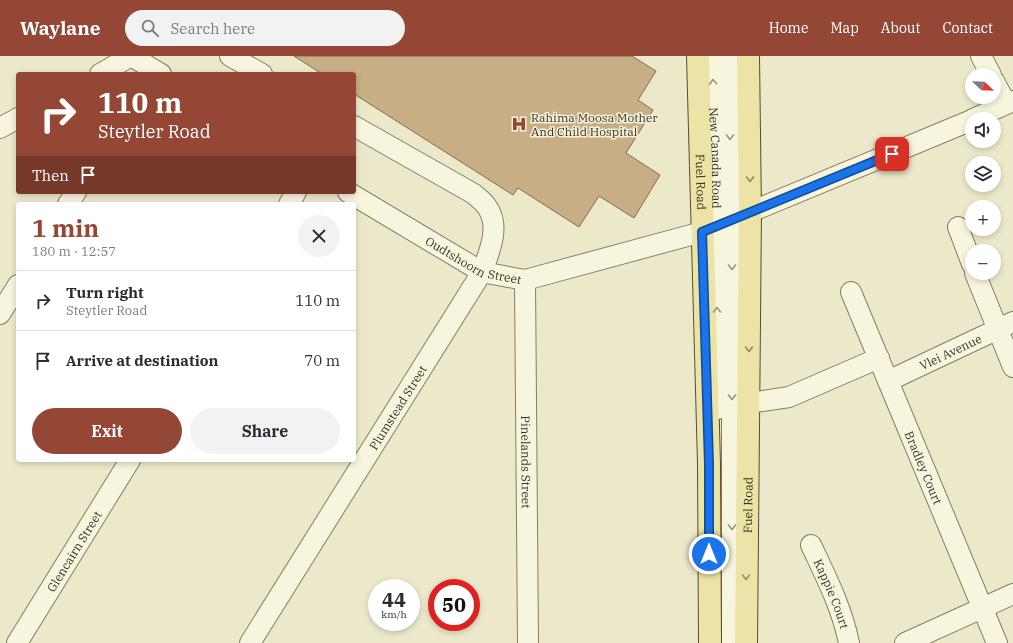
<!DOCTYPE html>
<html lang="en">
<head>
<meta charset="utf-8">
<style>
  body { margin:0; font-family:"IBM Plex Serif",serif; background:#f2f2f3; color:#2b2b33; height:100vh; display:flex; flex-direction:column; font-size:15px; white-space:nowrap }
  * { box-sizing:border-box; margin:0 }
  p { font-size:13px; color:#7c7c81 }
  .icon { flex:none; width:22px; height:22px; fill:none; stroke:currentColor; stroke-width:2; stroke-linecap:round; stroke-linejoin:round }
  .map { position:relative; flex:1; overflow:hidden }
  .sheet { position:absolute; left:16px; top:146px; width:340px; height:260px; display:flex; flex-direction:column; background:#fff; border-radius:4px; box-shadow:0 2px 6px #0003 }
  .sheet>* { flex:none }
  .hud { position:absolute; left:16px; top:16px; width:340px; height:122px; border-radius:4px; box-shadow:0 2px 6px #0003; background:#934734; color:#fff; overflow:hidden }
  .needle { width:26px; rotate:113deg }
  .tools { position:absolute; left:965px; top:12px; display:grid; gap:8px }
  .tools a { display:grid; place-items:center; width:36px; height:36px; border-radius:50%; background:#fff; box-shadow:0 2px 6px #0003; font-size:20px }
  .speed { position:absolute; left:368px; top:523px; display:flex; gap:8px; font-size:20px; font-weight:700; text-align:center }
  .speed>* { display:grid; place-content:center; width:52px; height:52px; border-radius:50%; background:#fff; box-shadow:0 2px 6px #0003; line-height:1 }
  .speed small { font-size:10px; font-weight:400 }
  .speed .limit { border:6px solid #d22; background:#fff; color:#111 }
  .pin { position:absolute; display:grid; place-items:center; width:34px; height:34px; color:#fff; margin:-17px; border-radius:8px; box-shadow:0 2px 6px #0006 }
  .me { position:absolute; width:44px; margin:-22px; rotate:0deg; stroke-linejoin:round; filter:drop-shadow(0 0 3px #0008) }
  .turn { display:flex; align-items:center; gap:14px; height:84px; padding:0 16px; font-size:18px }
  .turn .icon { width:52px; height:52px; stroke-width:2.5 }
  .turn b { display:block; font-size:28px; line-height:34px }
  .then { display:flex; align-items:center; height:38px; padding:0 16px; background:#0003; gap:8px; font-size:15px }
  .round { display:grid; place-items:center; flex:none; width:42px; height:42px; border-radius:21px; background:#f2f2f3 }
  .overview { display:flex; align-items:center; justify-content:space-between; height:68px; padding:0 16px }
  h1 { font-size:24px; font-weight:700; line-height:30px; color:#934734 }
  .cta { display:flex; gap:8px; margin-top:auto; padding:8px 16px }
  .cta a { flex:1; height:46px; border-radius:24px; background:#934734; color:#fff; font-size:16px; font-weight:700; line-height:46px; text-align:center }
  .cta a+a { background:#f2f2f3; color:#2b2b33 }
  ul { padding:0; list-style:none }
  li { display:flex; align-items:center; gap:12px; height:60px; padding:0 16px; border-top:1px solid #e1e1e2 }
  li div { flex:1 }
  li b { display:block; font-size:15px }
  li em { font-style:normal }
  header { display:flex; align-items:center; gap:24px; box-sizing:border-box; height:56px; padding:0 20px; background:#934734; color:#fff }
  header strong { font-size:19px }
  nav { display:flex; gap:22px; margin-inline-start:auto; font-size:14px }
  .search { width:280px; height:36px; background:#f2f2f3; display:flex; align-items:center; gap:10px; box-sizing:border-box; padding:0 14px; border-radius:22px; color:#7c7c81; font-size:15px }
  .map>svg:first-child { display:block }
  .building { fill:#c7ae84; stroke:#866d47 }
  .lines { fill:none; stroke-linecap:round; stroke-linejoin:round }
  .minor-casing { stroke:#887d60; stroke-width:22 }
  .major-casing { stroke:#564b33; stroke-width:24 }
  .minor { stroke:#f7f5de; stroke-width:20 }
  .major { stroke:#ebe4a6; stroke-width:22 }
  .oneway { stroke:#989480 }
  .oneway2 { stroke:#928b64 }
  .route-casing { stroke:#114b97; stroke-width:10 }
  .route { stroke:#1a73e8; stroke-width:7 }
  .labels { text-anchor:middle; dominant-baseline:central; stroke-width:3; stroke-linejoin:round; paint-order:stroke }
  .poi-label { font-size:12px; fill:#3a3222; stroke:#f4f2da; text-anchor:start }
  .street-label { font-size:12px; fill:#3a3222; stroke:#f4f2da }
</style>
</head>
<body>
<header>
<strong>Waylane</strong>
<div class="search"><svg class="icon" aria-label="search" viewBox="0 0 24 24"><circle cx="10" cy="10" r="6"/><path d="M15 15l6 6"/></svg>Search here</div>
<nav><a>Home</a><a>Map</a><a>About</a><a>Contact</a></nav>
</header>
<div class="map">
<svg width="1013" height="587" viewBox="0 0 1013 587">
  <rect width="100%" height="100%" fill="#ece9cb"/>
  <!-- building -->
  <path class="building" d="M294,0H632L656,15L638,44L653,54L626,97L660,119L634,162L599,140L579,171L518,132L513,139L354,38V18H322Z"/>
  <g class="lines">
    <!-- minor casing -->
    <g class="minor-casing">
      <g id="minor">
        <path d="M131,0L161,18"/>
        <path d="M230,0L262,18"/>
        <path id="s1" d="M711,0L717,101L718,353"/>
        <path d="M729,0L732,165V587"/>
        <path d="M981,0L991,19"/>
        <path d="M100,18L131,0"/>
        <path d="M994,25L1006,48"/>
        <path d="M973,63L1013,45"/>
        <path d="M0,72L18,62"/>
        <path id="s2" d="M348,136L482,216L525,224L702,176L972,64"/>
        <path d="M68,148L76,136"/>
        <path d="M289,148L296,136"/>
        <path d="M958,171L972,208"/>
        <path d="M975,217L1013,311"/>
        <path id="s3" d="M525,224L528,587"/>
        <path id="s4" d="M851,236L997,587"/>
        <path d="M0,258L18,229"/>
        <path id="s5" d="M888,325L1013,266"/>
        <path d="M749,347L789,341L879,302"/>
        <path id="s6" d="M811,489C826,521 842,552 849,587"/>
        <path id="s7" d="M17,587L130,404"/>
        <path id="s8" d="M250,587L482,216C489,197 501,170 487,151C484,146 478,142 474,138L354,70"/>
        <path d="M905,587L1013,538"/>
      </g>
    </g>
    <!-- major casing -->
    <g class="major-casing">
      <g id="major">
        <path id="s9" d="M698,0L709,408L710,587"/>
        <path id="s10" d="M746,587L750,156L748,0"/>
      </g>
    </g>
    <!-- minor -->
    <use href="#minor" class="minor"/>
    <!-- major -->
    <use href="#major" class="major"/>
  </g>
  <!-- one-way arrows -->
  <defs><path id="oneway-chevron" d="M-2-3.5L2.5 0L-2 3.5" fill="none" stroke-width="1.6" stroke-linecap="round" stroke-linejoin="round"/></defs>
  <g class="oneway">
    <use href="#oneway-chevron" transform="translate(713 26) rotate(-94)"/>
    <use href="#oneway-chevron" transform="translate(730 81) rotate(90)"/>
    <use href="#oneway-chevron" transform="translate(732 211) rotate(90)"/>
    <use href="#oneway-chevron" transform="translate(717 254) rotate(-90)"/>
    <use href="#oneway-chevron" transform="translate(732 341) rotate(90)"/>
    <use href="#oneway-chevron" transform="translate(732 471) rotate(90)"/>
  </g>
  <g class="oneway2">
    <use href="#oneway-chevron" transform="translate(750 123) rotate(89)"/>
    <use href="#oneway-chevron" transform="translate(749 293) rotate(90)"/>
    <use href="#oneway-chevron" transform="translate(746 521) rotate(91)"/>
  </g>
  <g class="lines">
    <!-- route casing -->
    <g class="route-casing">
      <path id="route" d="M709,498V408L702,176L892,98"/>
    </g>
    <!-- route -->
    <use href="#route" class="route"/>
  </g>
  <!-- icons -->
  <defs>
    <g id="hospital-bare" transform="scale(1.2)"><path d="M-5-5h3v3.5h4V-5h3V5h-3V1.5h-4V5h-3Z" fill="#934734" stroke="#f4f2da" stroke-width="2.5" paint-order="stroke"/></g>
  </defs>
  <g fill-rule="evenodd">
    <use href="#hospital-bare" x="519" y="68"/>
  </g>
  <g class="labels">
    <!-- poi labels -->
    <g class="poi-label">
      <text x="531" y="61">Rahima Moosa Mother<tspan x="531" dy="14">And Child Hospital</tspan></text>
    </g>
    <!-- street labels -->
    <g class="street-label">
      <text stroke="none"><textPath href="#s1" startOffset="102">New Canada Road</textPath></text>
      <text stroke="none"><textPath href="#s9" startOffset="126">Fuel Road</textPath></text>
      <text stroke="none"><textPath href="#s2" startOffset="144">Oudtshoorn Street</textPath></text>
      <text stroke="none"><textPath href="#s5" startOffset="69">Vlei Avenue</textPath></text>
      <text stroke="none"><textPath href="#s8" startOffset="278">Plumstead Street</textPath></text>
      <text stroke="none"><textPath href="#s3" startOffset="182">Pinelands Street</textPath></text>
      <text stroke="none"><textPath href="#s4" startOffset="190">Bradley Court</textPath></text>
      <text stroke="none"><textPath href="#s10" startOffset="138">Fuel Road</textPath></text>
      <text stroke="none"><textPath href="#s7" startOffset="108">Glencairn Street</textPath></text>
      <text stroke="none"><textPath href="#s6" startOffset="53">Kappie Court</textPath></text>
    </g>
  </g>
</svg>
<div class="tools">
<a><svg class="needle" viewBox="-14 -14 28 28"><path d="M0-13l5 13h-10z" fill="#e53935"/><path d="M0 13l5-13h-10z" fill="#7c7c81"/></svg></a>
<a><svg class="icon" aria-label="sound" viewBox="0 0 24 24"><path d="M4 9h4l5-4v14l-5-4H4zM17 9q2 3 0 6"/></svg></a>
<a><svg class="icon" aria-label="layers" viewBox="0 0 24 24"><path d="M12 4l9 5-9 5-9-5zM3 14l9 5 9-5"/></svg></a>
<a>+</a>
<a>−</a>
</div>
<div class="speed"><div>44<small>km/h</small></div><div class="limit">50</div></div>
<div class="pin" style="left:892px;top:98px;background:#d93025"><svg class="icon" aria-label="arrive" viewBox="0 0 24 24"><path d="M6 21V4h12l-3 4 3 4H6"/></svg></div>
<svg class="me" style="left:709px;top:498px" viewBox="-20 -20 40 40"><circle r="17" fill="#1a73e8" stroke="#fff" stroke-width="3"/><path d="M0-11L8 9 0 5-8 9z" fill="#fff"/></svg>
<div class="hud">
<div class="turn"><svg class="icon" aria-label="right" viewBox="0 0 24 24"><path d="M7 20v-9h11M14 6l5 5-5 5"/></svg><div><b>110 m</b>Steytler Road</div></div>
<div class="then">Then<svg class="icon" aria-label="arrive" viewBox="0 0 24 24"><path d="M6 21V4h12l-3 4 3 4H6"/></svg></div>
</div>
<section class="sheet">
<div class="overview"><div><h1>1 min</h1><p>180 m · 12:57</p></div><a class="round"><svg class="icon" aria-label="close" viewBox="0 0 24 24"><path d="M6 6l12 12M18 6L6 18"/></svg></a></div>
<ul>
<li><svg class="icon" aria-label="right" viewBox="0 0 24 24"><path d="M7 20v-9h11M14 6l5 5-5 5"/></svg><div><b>Turn right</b><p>Steytler Road</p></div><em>110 m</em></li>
<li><svg class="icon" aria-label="arrive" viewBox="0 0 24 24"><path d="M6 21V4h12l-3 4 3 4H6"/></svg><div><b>Arrive at destination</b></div><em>70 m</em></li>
</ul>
<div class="cta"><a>Exit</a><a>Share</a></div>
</section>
</div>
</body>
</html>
